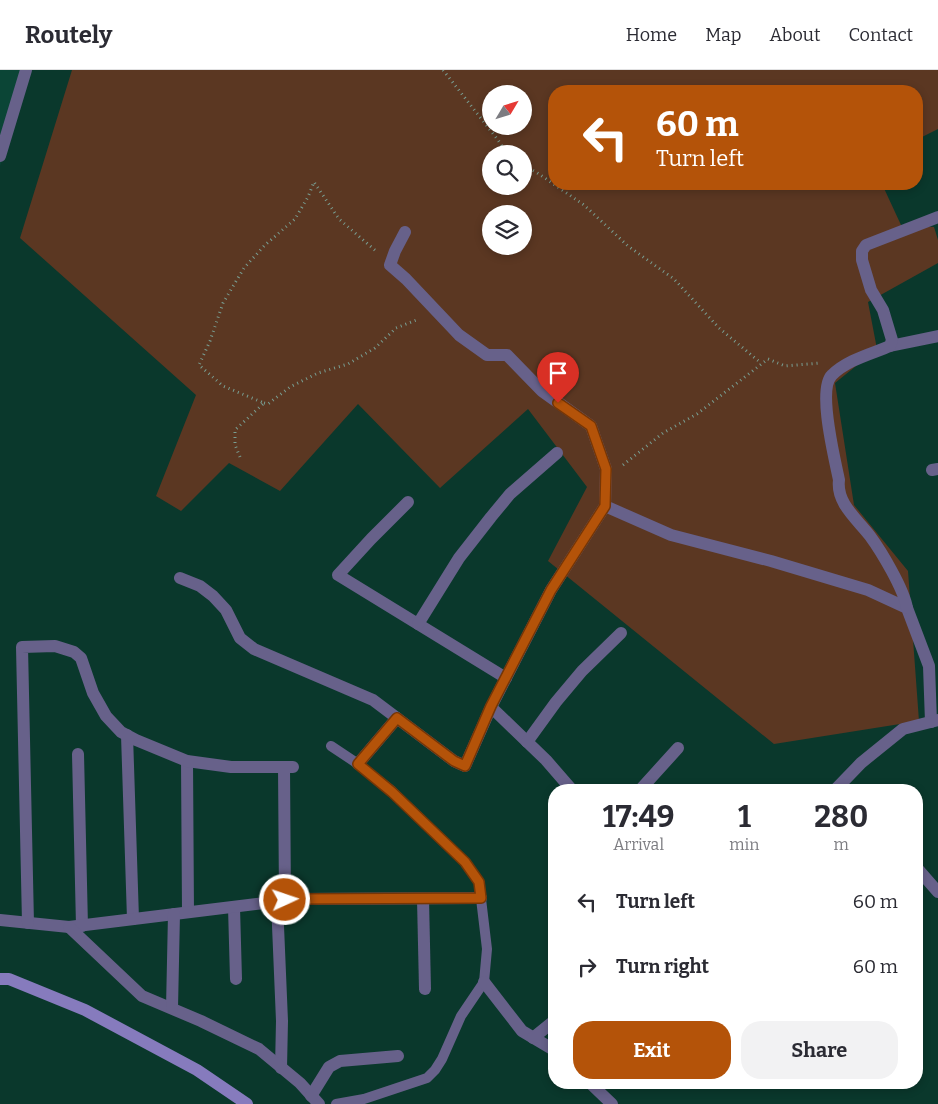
<!DOCTYPE html>
<html lang="en">
<head>
<meta charset="utf-8">
<style>
  body { margin:0; font-family:Bitter,serif; background:#f2f2f3; color:#2b2b33; height:100vh; display:flex; flex-direction:column; font-size:19px; white-space:nowrap }
  * { box-sizing:border-box; margin:0 }
  p { font-size:16px; color:#7c7c81 }
  .icon { flex:none; width:28px; height:28px; fill:none; stroke:currentColor; stroke-width:2; stroke-linecap:round; stroke-linejoin:round }
  .map { position:relative; flex:1; overflow:hidden }
  .panel { position:absolute; left:548px; top:714px; width:375px; height:305px; display:flex; flex-direction:column; background:#fff; border-radius:20px; box-shadow:0 2px 8px #0003 }
  .panel>* { flex:none }
  .top-card { position:absolute; left:548px; top:15px; width:375px; height:105px; border-radius:20px; box-shadow:0 2px 8px #0003; background:#b45309; color:#fff; overflow:hidden }
  .needle { width:32px; rotate:52deg }
  .controls { position:absolute; left:482px; top:15px; display:grid; gap:10px }
  .controls a { display:grid; place-items:center; width:50px; height:50px; border-radius:50%; background:#fff; box-shadow:0 2px 8px #0003; font-size:25px }
  .pin { position:absolute; display:grid; place-items:center; width:42px; height:42px; color:#fff; margin:-51px -21px; border-radius:50% 50% 50% 0; rotate:-45deg; box-shadow:0 0 5px #0007 }
  .pin .icon { rotate:45deg }
  .me { position:absolute; width:55px; margin:-28px; rotate:87deg; stroke-linejoin:round; filter:drop-shadow(0 0 4px #0008) }
  .turn { display:flex; align-items:center; gap:18px; height:105px; padding:0 25px; font-size:22px }
  .turn .icon { width:65px; height:65px; stroke-width:2.5 }
  .turn b { display:block; font-size:35px; line-height:42px }
  .eta { display:flex; justify-content:space-evenly; align-items:center; height:85px; text-align:center }
  .eta b { font-size:30px; font-weight:700; line-height:35px }
  .action { display:flex; gap:10px; margin-top:auto; padding:10px 25px }
  .action a { flex:1; height:58px; border-radius:20px; background:#b45309; color:#fff; font-size:20px; font-weight:700; line-height:58px; text-align:center }
  .action a+a { background:#f2f2f3; color:#2b2b33 }
  ul { padding:0; list-style:none }
  li { display:flex; align-items:center; gap:15px; height:65px; padding:0 25px }
  li div { flex:1 }
  li b { display:block; font-size:19px }
  li em { font-style:normal }
  header { display:flex; align-items:center; gap:30px; box-sizing:border-box; height:70px; padding:0 25px; background:#fff; border-bottom:1px solid #e1e1e2 }
  header strong { font-size:24px }
  nav { display:flex; gap:28px; margin-inline-start:auto; font-size:18px }
  .map>svg:first-child { display:block }
  .built { fill:#0b4536 }
  .green { fill:#5b3722; fill-rule:evenodd }
  .lines { fill:none; stroke-linecap:round; stroke-linejoin:round }
  .path { stroke:#799e92; stroke-width:3; stroke-dasharray:1 4; stroke-linecap:butt }
  .lane { stroke:#67618a; stroke-width:10 }
  .street { stroke:#67618a; stroke-width:12 }
  .secondary { stroke:#867bbd; stroke-width:12 }
  .route-casing { stroke:#753606; stroke-width:12 }
  .route { stroke:#b45309; stroke-width:9 }
</style>
</head>
<body>
<header>
<strong>Routely</strong>
<nav><a>Home</a><a>Map</a><a>About</a><a>Contact</a></nav>
</header>
<div class="map">
<svg width="938" height="1034" viewBox="0 0 938 1034">
  <rect width="100%" height="100%" fill="#0a382c"/>
  <!-- built -->
  <path class="built" d="M0,0H31L0,96Z"/>
  <!-- green -->
  <path class="green" d="M72,0H938V59L916,70V21H554V114H882L901,155L934,157L938,170V193L868,232L877,279L835,313L854,435L908,501L919,651L774,674L548,491L587,417L528,339L440,418L358,334L280,421L229,393L181,441L156,426L196,325L20,168ZM491,24H524V56H491ZM491,84H524V116H491ZM491,144H524V176H491Z"/>
  <g class="lines">
    <!-- path -->
    <g class="path">
      <path d="M443,0L498,70L507,84"/>
      <path d="M524,96L536,102L584,135L628,176L674,209L719,258L761,293"/>
      <path d="M264,333L268,334L290,317L318,303L348,294L375,278L396,258L419,249"/>
      <path d="M240,387L235,375V360L264,333L223,316L199,295L210,271L223,233L244,198L265,175L295,149L308,127L314,112L339,149L377,182"/>
      <path d="M623,395L663,363L697,344L768,289L785,296L820,293"/>
    </g>
    <!-- lane -->
    <path class="lane" d="M331,676L358,694L392,721L465,792L479,812L487,879L484,912L461,946L442,989L435,1000L427,1008L364,1029L336,1034"/>
    <!-- street -->
    <g class="street">
      <path d="M0,86L26,0"/>
      <path d="M405,162L395,181L390,195L406,209L459,265L487,285H507L542,321L591,356L606,399L605,436L671,465L771,491L868,520L907,538L929,596L931,652"/>
      <path d="M890,276L938,266"/>
      <path d="M932,400L938,399"/>
      <path d="M408,432L371,469L338,505L506,608"/>
      <path d="M180,508L200,516L213,526L226,540L240,568L254,579L373,630L454,691L465,696L491,637L546,690L572,720"/>
      <path d="M907,538C904,519 881,481 870,466C857,449 836,433 839,410C835,390 817,319 832,305C847,290 871,284 890,276L892,270L883,240L871,220L862,190V181L866,175L938,147"/>
      <path d="M418,554L459,488L491,447L510,424L557,383"/>
      <path d="M491,637L551,520L605,436"/>
      <path d="M127,665L133,849"/>
      <path d="M527,672L556,632L582,601L621,563"/>
      <path d="M78,684L82,856"/>
      <path d="M187,691L188,842"/>
      <path d="M358,694L397,648"/>
      <path d="M284,697L285,830"/>
      <path d="M640,720L678,678"/>
      <path d="M835,720L861,693L903,659L938,650"/>
      <path d="M916,797L938,822"/>
      <path d="M423,829L425,919"/>
      <path d="M277,832L282,951L281,998"/>
      <path d="M234,837L236,909"/>
      <path d="M0,850L69,857L297,829L481,828"/>
      <path d="M28,853L22,577L55,576L74,582L81,588L93,623L106,646L121,662L136,670L187,691L231,697H293"/>
      <path d="M69,857L142,926L201,951L259,979L300,1013L319,1034"/>
      <path d="M484,912L522,961L554,980"/>
      <path d="M172,938L174,844"/>
      <path d="M533,968L554,951"/>
      <path d="M589,1012L612,1034"/>
      <path d="M311,1026L329,997L340,991L398,986"/>
    </g>
    <!-- secondary -->
    <path class="secondary" d="M0,909H9L85,940L197,1000L247,1034"/>
  </g>
  <g class="lines">
    <!-- route casing -->
    <g class="route-casing">
      <path id="route" d="M285,830L297,829L481,828L479,812L465,792L392,722L358,694L397,648L454,691L465,696L491,636L551,520L605,436L606,399L591,356L558,333"/>
    </g>
    <!-- route -->
    <use href="#route" class="route"/>
  </g>
</svg>
<div class="controls">
<a><svg class="needle" viewBox="-14 -14 28 28"><path d="M0-13l5 13h-10z" fill="#e53935"/><path d="M0 13l5-13h-10z" fill="#7c7c81"/></svg></a>
<a><svg class="icon" aria-label="search" viewBox="0 0 24 24"><circle cx="10" cy="10" r="6"/><path d="M15 15l6 6"/></svg></a>
<a><svg class="icon" aria-label="layers" viewBox="0 0 24 24"><path d="M12 4l9 5-9 5-9-5zM3 14l9 5 9-5"/></svg></a>
</div>
<div class="pin" style="left:558px;top:333px;background:#d93025"><svg class="icon" aria-label="arrive" viewBox="0 0 24 24"><path d="M6 21V4h12l-3 4 3 4H6"/></svg></div>
<svg class="me" style="left:285px;top:830px" viewBox="-20 -20 40 40"><circle r="17" fill="#b45309" stroke="#fff" stroke-width="3"/><path d="M0-11L8 9 0 5-8 9z" fill="#fff"/></svg>
<div class="top-card">
<div class="turn"><svg class="icon" aria-label="left" viewBox="0 0 24 24"><path d="M17 20v-9H6M10 6l-5 5 5 5"/></svg><div><b>60 m</b>Turn left</div></div>
</div>
<section class="panel">
<div class="eta">
<div><b>17:49</b><p>Arrival</p></div>
<div><b>1</b><p>min</p></div>
<div><b>280</b><p>m</p></div>
</div>
<ul>
<li><svg class="icon" aria-label="left" viewBox="0 0 24 24"><path d="M17 20v-9H6M10 6l-5 5 5 5"/></svg><div><b>Turn left</b></div><em>60 m</em></li>
<li><svg class="icon" aria-label="right" viewBox="0 0 24 24"><path d="M7 20v-9h11M14 6l5 5-5 5"/></svg><div><b>Turn right</b></div><em>60 m</em></li>
</ul>
<div class="action"><a>Exit</a><a>Share</a></div>
</section>
</div>
</body>
</html>
